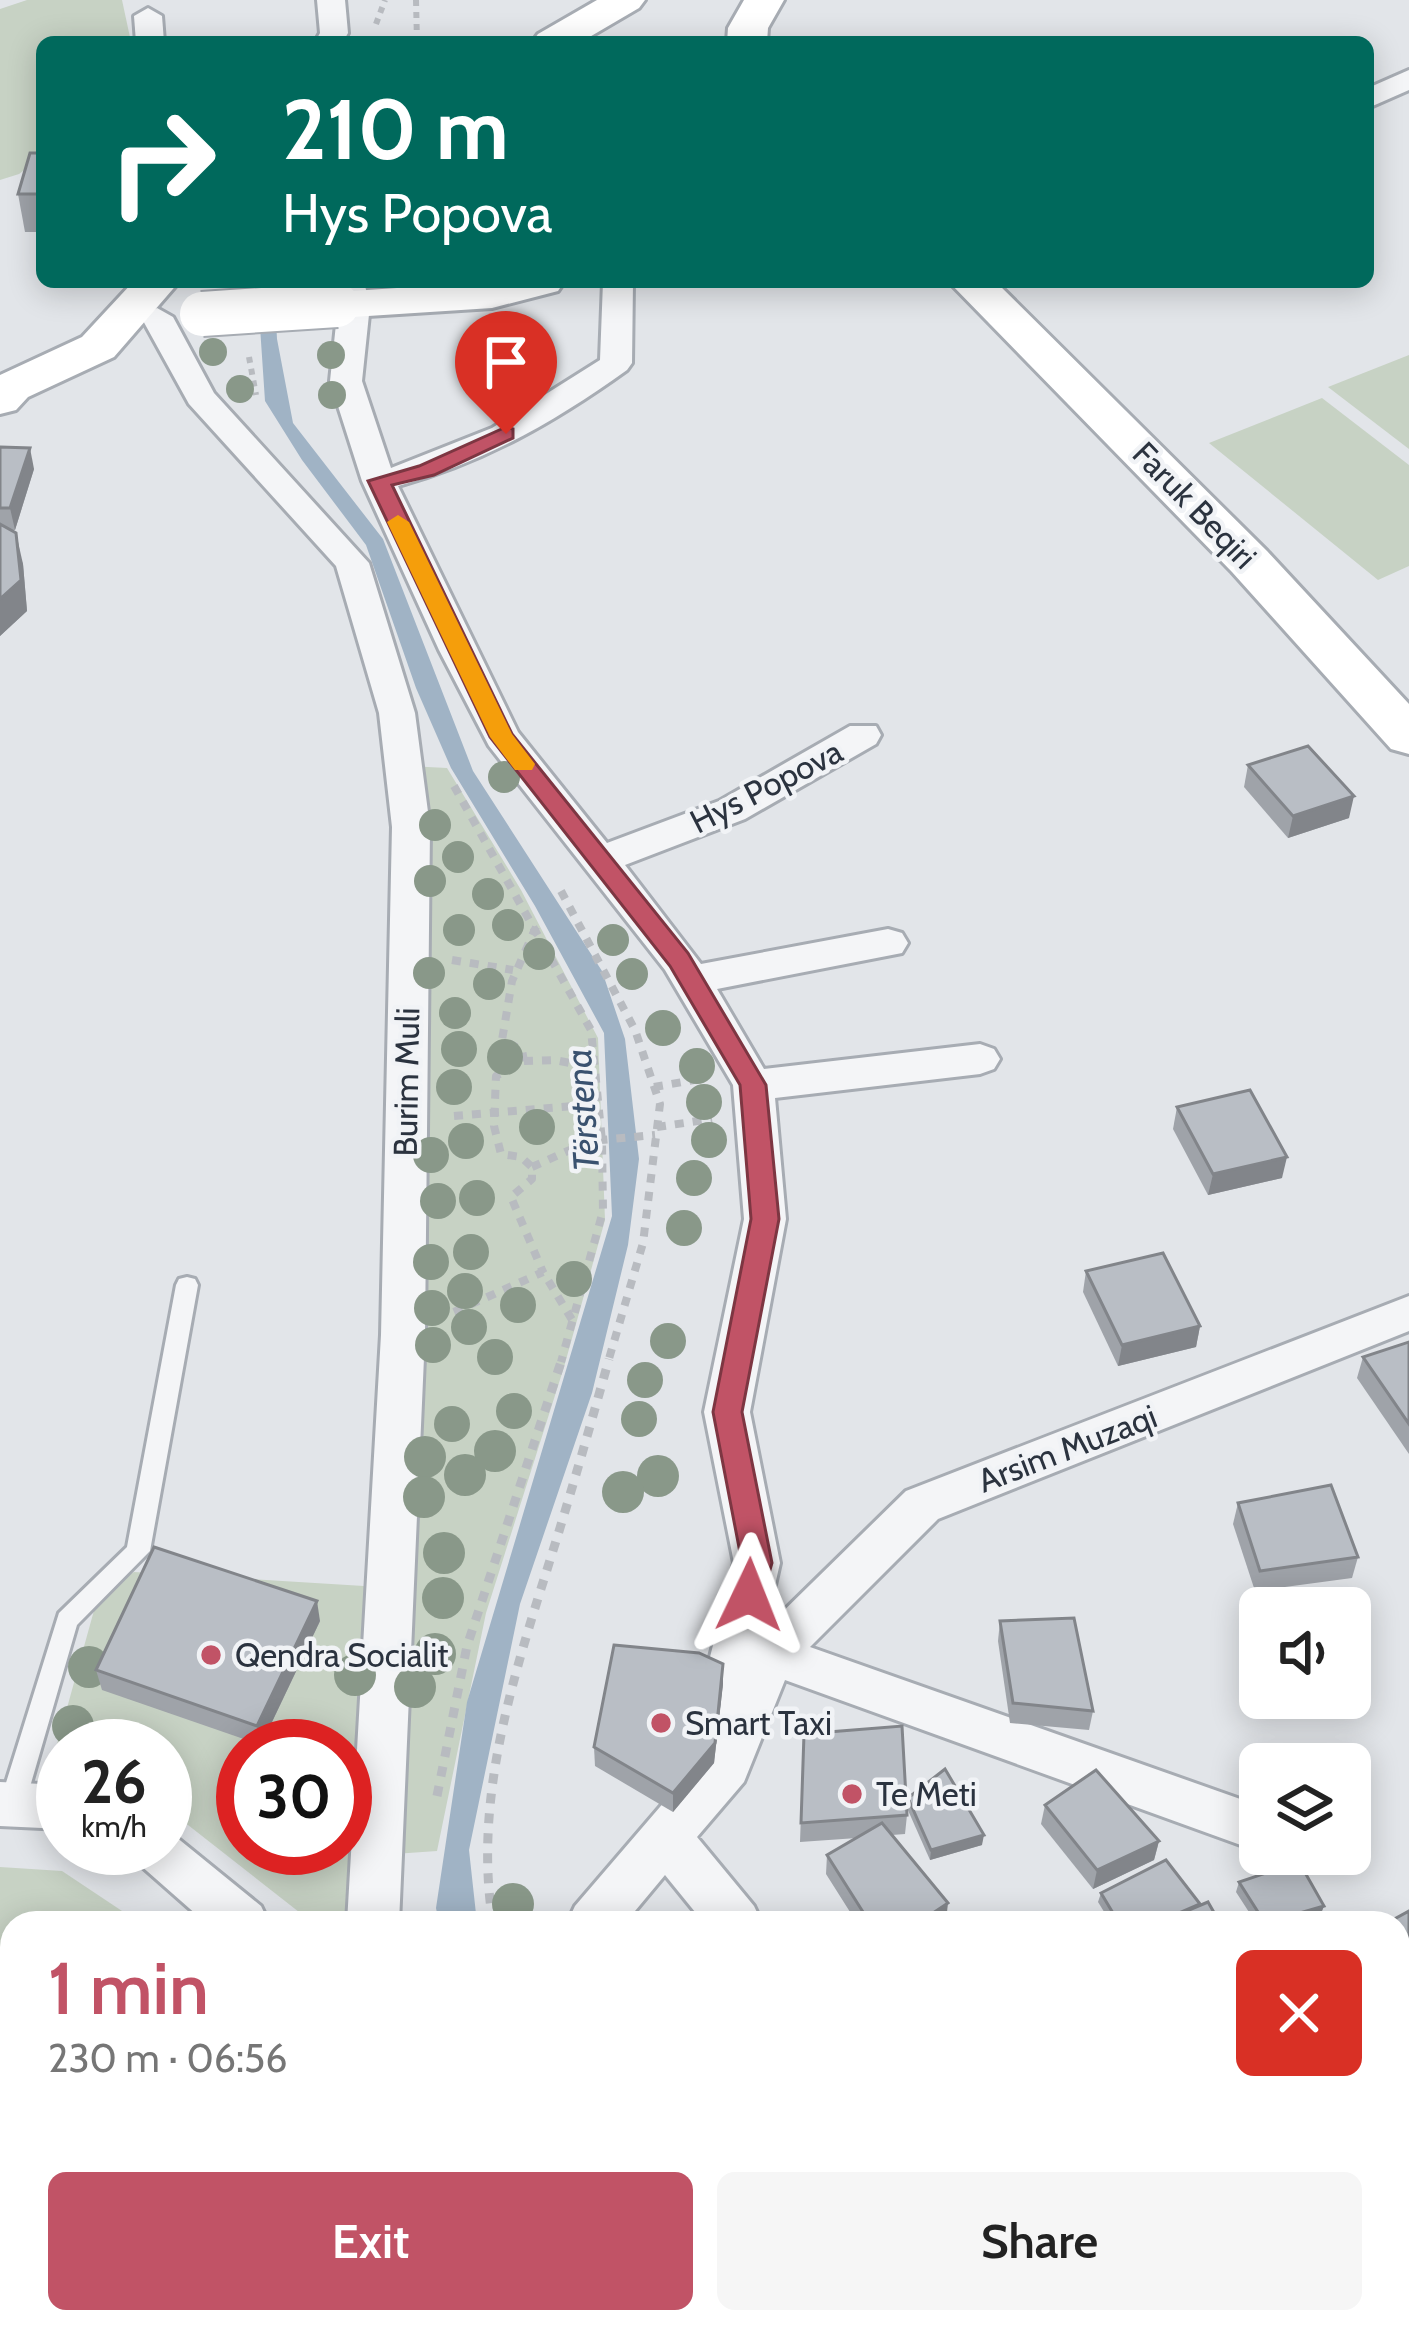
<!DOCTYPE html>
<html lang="en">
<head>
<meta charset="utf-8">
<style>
  body { margin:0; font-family:Cabin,sans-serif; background:#f6f6f6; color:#222; height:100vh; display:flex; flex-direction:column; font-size:45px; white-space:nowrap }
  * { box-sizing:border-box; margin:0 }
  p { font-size:39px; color:#767676 }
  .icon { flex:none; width:66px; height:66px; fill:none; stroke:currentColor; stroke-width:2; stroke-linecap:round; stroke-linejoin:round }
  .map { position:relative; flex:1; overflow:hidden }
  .sheet { position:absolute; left:0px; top:1911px; width:1410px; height:423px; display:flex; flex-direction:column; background:#fff; border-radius:36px 36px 0 0; box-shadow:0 6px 30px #0003 }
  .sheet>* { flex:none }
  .hud { position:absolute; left:36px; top:36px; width:1338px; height:252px; border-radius:18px; box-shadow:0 6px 30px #0003; background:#00695c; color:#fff; overflow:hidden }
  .tools { position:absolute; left:1239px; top:1587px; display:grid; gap:24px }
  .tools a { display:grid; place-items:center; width:132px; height:132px; border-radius:18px; background:#fff; box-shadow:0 6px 30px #0003; font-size:60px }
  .speed { position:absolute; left:36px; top:1719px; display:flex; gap:24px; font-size:60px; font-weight:700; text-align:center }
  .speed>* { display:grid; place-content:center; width:156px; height:156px; border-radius:50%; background:#fff; box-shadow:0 6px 30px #0003; line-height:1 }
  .speed small { font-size:30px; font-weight:400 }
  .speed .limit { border:18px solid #d22; background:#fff; color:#111 }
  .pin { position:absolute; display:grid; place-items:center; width:102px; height:102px; color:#fff; margin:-123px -51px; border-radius:50% 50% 50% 0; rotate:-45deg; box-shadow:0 0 12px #0007 }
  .pin .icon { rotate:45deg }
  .me { position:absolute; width:132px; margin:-66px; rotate:2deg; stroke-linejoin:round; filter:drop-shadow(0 0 9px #0008) }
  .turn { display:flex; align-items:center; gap:42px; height:252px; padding:0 48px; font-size:54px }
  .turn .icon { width:156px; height:156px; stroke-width:2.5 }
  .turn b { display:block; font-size:84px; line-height:102px }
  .round { display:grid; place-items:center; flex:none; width:126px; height:126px; border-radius:18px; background:#f6f6f6 }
  .overview { display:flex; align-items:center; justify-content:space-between; height:204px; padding:0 48px }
  h1 { font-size:72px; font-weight:600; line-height:90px; color:#c15366 }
  .cta { display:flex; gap:24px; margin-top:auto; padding:24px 48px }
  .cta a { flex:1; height:138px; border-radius:18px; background:#c15366; color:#fff; font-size:48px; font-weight:600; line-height:138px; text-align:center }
  .cta a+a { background:#f6f6f6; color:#222 }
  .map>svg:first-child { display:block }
  .green { fill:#c7d2c4; fill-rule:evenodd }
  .water { fill:#a0b3c5 }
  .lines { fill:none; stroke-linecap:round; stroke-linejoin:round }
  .lane-casing { stroke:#a7acb3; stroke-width:6 }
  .street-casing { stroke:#a7acb3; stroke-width:6 }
  .secondary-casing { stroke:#a7acb3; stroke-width:6 }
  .path-far2 { stroke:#b8bbc0; stroke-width:6; stroke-dasharray:6 6; stroke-linecap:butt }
  .path-far1 { stroke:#b8bbc0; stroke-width:8; stroke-dasharray:9 9; stroke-linecap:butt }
  .path { stroke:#b8bbc0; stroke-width:9; stroke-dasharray:10 10; stroke-linecap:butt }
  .lane { fill:#f4f5f7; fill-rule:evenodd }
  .street { fill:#f4f5f7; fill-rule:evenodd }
  .secondary { fill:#fff; fill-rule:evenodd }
  .secondary-bridge-casing { stroke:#a7acb3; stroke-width:48; stroke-linecap:butt }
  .secondary-bridge { stroke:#fff; stroke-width:44 }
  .tree { fill:#899889 }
  .wall { fill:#9fa3a9 }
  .shaded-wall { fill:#82858a }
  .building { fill:#b9bec5; stroke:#82858a; stroke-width:3 }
  .route { fill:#c15366; stroke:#7d3642; stroke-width:3 }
  .slow { fill:#f59e0b }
  .poi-dot { fill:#c15366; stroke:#f1f3f6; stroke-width:4.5 }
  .labels { text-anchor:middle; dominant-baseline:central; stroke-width:9; stroke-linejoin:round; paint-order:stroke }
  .street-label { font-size:33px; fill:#2b333f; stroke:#f1f3f6 }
  .poi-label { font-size:33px; fill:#2b333f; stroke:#f1f3f6; text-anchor:start }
  .water-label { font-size:36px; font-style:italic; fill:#3a526f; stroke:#f1f3f6 }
</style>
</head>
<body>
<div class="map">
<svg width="1409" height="2333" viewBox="0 0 1409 2333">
  <rect width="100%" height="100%" fill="#e2e5e9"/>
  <!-- green -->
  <g class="green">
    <path d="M27,0H122L131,42H42V157L19,174L0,180V9Z"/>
    <path d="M1409,355V449L1328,387Z"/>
    <path d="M1322,398L1409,465V566L1378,580L1209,443Z"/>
    <path d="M408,766L447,768L521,890L598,1038L605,1220L564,1367L486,1613L437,1851L394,1854Z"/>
    <path d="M134,1572L380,1587L350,1918L344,1923H313L165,1807V1746H63V1793L44,1791L98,1596ZM243,1746H345V1848H243Z"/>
    <path d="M0,1867L62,1871L140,1923H12V2322H170L155,2333H0Z"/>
  </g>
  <!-- water -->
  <path class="water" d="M257,282H274L277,339L293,423L383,539L473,771L602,971L625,1039L639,1159L628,1245L592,1393L520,1604L469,1850L477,1923H439L436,1908L467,1702L612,1216L604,1033L535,906L451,768L416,688L366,545L302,460L265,401Z"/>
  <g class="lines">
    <!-- lane casing -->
    <g class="lane-casing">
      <path id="lane" d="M187,1277L195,1279L198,1285L150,1551L77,1625L25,1804L21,1812L12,1815L3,1812L0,1802L59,1613L127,1547L176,1285L179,1279Z"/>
    </g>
    <!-- street casing -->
    <g class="street-casing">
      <g id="street">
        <path d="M317,0H345L348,33L343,42H315L320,33Z"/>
        <path d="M148,8L162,16L164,42H136L134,16Z"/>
        <path d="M1409,70V90L1368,108V88Z"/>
        <path d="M334,282H364L370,305L362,381L391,468L492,428L600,360L603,282H633L632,363L627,370C556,421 483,463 398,486L518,732L607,843L719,801L850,726H876L881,735L876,744L745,819L625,865L701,964L888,929L902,933L908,943L902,953L717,989L764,1069L980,1044L994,1049L1000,1059L994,1069L980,1074L775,1098L786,1219L750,1412L780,1563L765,1629L906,1491L1409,1296V1331L938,1519L810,1647L1260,1806V1852L785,1680L744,1782L697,1837L754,1906L762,1923H704L665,1875L625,1923H567L575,1906L702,1758L710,1657L734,1563L704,1412L744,1219L733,1085L665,970L489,746L439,650L362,481L330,381L338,305Z"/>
        <path d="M157,308L173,317L214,393L369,563L415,713L430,827L425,1335L399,1923H347L381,1335L392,827L379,713L336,566L189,404L141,317Z"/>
        <path d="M0,1782L63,1785V1829L0,1826Z"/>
        <path d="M165,1828L261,1906L269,1923H206L139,1864L132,1848H165Z"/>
        <path d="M267,2322H328L324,2333H263Z"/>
        <path d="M734,2322H793L797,2333H738Z"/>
        <path d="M917,2322H973L977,2333H921Z"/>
      </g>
    </g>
    <!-- secondary casing -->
    <g class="secondary-casing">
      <g id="secondary">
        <path d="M597,0H645L639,8L581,42H532L538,34Z"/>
        <path d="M744,0H784L768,28L767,42H727L728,28Z"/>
        <path d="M133,282H179L114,357L28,397L16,410L0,414V375L82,337Z"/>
        <path d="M487,282H564L558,291L492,308L337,318L321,314L315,305L321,296L337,292Z"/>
        <path d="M949,282H996L1267,551L1409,704V754L1391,749L1232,572Z"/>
      </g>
    </g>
    <!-- path-far2 -->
    <g class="path-far2">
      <path d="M416,0L417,42"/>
      <path d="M376,24L385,0"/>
      <path d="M249,357L256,395"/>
    </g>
    <!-- path-far1 -->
    <g class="path-far1">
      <path d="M454,786L591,1030L602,1141L603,1211L561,1362"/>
      <path d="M561,891L635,1030L660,1104L643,1243L608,1362"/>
      <path d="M536,927L512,981L502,1040L522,1050L524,1061L496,1076L494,1126L501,1154L521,1157L532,1167V1179L511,1197L543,1272"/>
      <path d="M452,960L513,970"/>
      <path d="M524,1061L555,1060L595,1068"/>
      <path d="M654,1087L700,1079"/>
      <path d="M454,1116L598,1104"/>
      <path d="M657,1127L712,1119"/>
      <path d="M532,1167L590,1141L655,1135"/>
      <path d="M454,1312L543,1272L574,1323"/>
    </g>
    <!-- path -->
    <g class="path">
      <path d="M437,1796L467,1646L562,1359"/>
      <path d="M493,1923C471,1788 521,1655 560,1528C577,1472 593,1416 609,1359"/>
      <path d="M0,2016L12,2018"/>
      <path d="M0,2237L12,2227"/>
    </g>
    <!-- lane -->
    <use href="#lane" class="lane"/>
    <!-- street -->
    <use href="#street" class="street"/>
    <!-- secondary -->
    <use href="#secondary" class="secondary"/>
    <!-- secondary-bridge casing -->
    <g class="secondary-bridge-casing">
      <path id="secondary-bridge" d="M202,314L337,305"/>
    </g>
    <!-- secondary-bridge -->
    <use href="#secondary-bridge" class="secondary-bridge"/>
  </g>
  <!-- trees -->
  <g class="tree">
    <circle cx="213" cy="352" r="14"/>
    <circle cx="331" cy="355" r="14"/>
    <circle cx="240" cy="389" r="14"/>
    <circle cx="332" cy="395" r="14"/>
    <circle cx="504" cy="777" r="16"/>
    <circle cx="435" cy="825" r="16"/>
    <circle cx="458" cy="857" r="16"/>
    <circle cx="430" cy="881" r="16"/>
    <circle cx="488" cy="894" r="16"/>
    <circle cx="508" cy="925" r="16"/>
    <circle cx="459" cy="930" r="16"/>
    <circle cx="613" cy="940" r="16"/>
    <circle cx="539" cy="954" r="16"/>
    <circle cx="429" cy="973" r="16"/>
    <circle cx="632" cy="974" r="16"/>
    <circle cx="489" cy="984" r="16"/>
    <circle cx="455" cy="1013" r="16"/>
    <circle cx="663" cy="1028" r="18"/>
    <circle cx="459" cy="1049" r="18"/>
    <circle cx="505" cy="1057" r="18"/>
    <circle cx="697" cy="1066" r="18"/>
    <circle cx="454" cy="1087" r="18"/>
    <circle cx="704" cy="1102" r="18"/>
    <circle cx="537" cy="1127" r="18"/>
    <circle cx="709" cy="1140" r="18"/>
    <circle cx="466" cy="1141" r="18"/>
    <circle cx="431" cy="1155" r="18"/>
    <circle cx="694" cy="1178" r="18"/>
    <circle cx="477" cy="1198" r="18"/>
    <circle cx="438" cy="1201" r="18"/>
    <circle cx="684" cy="1228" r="18"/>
    <circle cx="471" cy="1252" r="18"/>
    <circle cx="431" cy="1262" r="18"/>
    <circle cx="574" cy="1279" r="18"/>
    <circle cx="465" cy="1291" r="18"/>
    <circle cx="518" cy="1305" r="18"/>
    <circle cx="432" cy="1308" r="18"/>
    <circle cx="469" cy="1327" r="18"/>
    <circle cx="668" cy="1341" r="18"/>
    <circle cx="433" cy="1345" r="18"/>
    <circle cx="495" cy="1357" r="18"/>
    <circle cx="645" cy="1380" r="18"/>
    <circle cx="514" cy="1411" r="18"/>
    <circle cx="639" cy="1419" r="18"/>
    <circle cx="452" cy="1424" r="18"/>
    <circle cx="495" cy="1451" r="21"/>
    <circle cx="425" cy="1457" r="21"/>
    <circle cx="465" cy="1475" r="21"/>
    <circle cx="658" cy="1476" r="21"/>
    <circle cx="623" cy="1492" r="21"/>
    <circle cx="424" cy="1497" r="21"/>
    <circle cx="444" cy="1553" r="21"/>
    <circle cx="443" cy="1598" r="21"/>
    <circle cx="435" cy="1654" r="21"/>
    <circle cx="89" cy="1667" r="21"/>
    <circle cx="355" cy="1675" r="21"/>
    <circle cx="415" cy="1687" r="21"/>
    <circle cx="73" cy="1726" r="21"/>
    <circle cx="513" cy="1904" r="21"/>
  </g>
  <!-- wall -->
  <g class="wall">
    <path d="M42,153V232H25L18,194Z"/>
    <path d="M0,447L34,469L15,530H10L23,564L27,611L0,636Z"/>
    <path d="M1248,765L1349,818L1288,838L1244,787Z"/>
    <path d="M1177,1107L1282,1178L1208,1195L1173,1129Z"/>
    <path d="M1086,1271L1200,1326L1196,1347L1118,1366L1083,1292Z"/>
    <path d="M1409,1342V1454L1357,1378L1363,1357Z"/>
    <path d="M1238,1503L1358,1557L1352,1578L1255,1591L1233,1524Z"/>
    <path d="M320,1621L261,1745L102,1690L96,1670Z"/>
    <path d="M1000,1621L1093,1711L1089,1730L1010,1723L998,1641Z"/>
    <path d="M723,1684L714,1763L673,1812L595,1766L594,1747Z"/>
    <path d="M804,1734L907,1815L905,1834L892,1835L946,1921L943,1923H857L826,1874L827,1855L857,1838L800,1842Z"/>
    <path d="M908,1798L982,1845L930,1860L907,1808Z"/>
    <path d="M1045,1805L1159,1841L1154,1860L1093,1889L1041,1824Z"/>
    <path d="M1239,1882L1324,1906L1321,1914L1327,1923H1256L1236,1892Z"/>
    <path d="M1101,1893L1200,1904L1220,1923H1111L1098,1902Z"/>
    <path d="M1409,1911V2036L1398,2019V1923Z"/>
    <path d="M1409,2147V2224L1398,2193V2154Z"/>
    <path d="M509,2322H588L576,2333H516Z"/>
    <path d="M1207,2322H1282L1232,2333H1211Z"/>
  </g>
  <!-- shaded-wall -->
  <g class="shaded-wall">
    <path d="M30,448L34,469L15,530L10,508Z"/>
    <path d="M16,533L23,564L27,611L0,636V599Z"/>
    <path d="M1354,796L1349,818L1288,838L1293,816Z"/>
    <path d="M1287,1157L1282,1178L1208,1195L1213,1174Z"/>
    <path d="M1200,1326L1196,1347L1118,1366L1122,1345Z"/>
    <path d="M317,1601L320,1621L261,1745L257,1726Z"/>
    <path d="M723,1664V1684L714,1763L673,1812V1793Z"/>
    <path d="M984,1835L982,1845L930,1860L931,1850Z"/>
    <path d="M1159,1841L1154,1860L1093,1889L1097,1870Z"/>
    <path d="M948,1903L946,1921L943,1923H918Z"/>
    <path d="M1324,1906L1320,1915L1296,1923H1270Z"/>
    <path d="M570,2322H588L576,2333H558Z"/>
    <path d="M1218,2322H1282L1232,2333H1214Z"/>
  </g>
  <!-- building -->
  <g class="building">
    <path d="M30,153H42V194H18Z"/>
    <path d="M0,447L30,448L10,508H0Z"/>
    <path d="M0,524L16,533L21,580L0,599Z"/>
    <path d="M1308,746L1354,796L1293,816L1248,765Z"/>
    <path d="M1250,1090L1287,1157L1213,1174L1177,1107Z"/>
    <path d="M1163,1253L1200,1326L1122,1345L1086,1271Z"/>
    <path d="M1409,1342V1424L1363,1357Z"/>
    <path d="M1331,1485L1358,1557L1260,1571L1238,1503Z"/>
    <path d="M154,1547L317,1601L257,1726L96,1670Z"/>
    <path d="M1074,1618L1093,1711L1013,1703L1000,1621Z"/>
    <path d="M614,1645L699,1653L723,1664L715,1743L673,1793L594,1747Z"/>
    <path d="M902,1726L907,1815L801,1823L804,1734Z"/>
    <path d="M945,1769L984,1835L931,1850L908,1798Z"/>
    <path d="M1096,1770L1159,1841L1097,1870L1045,1805Z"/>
    <path d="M882,1823L948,1903L918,1923H870L827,1855Z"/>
    <path d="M1166,1860L1200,1904L1156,1923H1119L1101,1893Z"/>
    <path d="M1299,1862L1324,1906L1265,1923L1239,1882Z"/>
    <path d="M1208,1902L1220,1923H1158Z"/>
    <path d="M1319,1911L1327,1923H1293Z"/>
    <path d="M1409,1911V2006L1398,1989V1923H1387Z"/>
    <path d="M1409,2147V2185L1398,2154V2151Z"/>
    <path d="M1409,2281V2333H1300L1323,2322H1398V2286Z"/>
    <path d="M489,2322L496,2333H392L386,2323Z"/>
    <path d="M517,2322H570L558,2333H524Z"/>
    <path d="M601,2322H687L696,2333H593Z"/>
    <path d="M1277,2326L1280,2333H1261Z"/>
  </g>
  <!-- route -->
  <path class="route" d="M506,427L513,429V438L434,475L392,485L512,734L688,953L766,1085L779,1219L742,1412L772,1563L760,1604L749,1608L739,1604L734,1595L742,1563L713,1412L751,1219L740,1085L670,966L490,737L368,481L419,466Z"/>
  <!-- slow -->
  <path class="slow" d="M398,515L409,522L512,734L535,764L532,770H515L490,737L387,522Z"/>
  <!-- markers -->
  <g class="poi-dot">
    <circle cx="211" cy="1655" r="12"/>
    <circle cx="661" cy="1723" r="12"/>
    <circle cx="852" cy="1794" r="12"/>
  </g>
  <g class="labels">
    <!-- street labels -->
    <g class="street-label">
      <text transform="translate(1195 505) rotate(46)">Faruk Beqiri</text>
      <text transform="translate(766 786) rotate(-27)">Hys Popova</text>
      <text transform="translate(406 1082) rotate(-89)">Burim Muli</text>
      <text transform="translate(1067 1448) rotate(-21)">Arsim Muzaqi</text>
    </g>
    <!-- poi labels -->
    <g class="poi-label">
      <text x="235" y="1655">Qendra Socialit</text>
      <text x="685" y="1723">Smart Taxi</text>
      <text x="876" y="1794">Te Meti</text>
    </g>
    <!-- water labels -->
    <g class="water-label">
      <text transform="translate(582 1110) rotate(-94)">Tërstena</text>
    </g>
  </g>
</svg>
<div class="tools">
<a><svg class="icon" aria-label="sound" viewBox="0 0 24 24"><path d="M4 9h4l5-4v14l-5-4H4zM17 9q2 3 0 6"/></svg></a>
<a><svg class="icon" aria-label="layers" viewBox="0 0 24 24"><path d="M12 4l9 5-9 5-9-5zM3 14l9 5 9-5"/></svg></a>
</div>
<div class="speed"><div>26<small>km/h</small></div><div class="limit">30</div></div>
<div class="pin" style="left:506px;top:434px;background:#d93025"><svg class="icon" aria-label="arrive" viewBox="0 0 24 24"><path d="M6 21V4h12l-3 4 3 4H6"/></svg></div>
<svg class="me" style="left:749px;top:1595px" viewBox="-20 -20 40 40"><path d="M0-17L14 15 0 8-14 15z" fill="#c15366" stroke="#fff" stroke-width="4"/></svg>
<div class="hud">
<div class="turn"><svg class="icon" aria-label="right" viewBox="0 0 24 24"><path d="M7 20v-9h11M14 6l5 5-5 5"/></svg><div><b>210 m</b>Hys Popova</div></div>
</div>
<section class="sheet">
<div class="overview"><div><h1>1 min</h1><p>230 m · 06:56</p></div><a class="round" style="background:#d93025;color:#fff"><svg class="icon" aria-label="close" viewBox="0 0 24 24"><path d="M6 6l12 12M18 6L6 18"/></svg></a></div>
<div class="cta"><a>Exit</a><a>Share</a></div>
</section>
</div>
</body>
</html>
